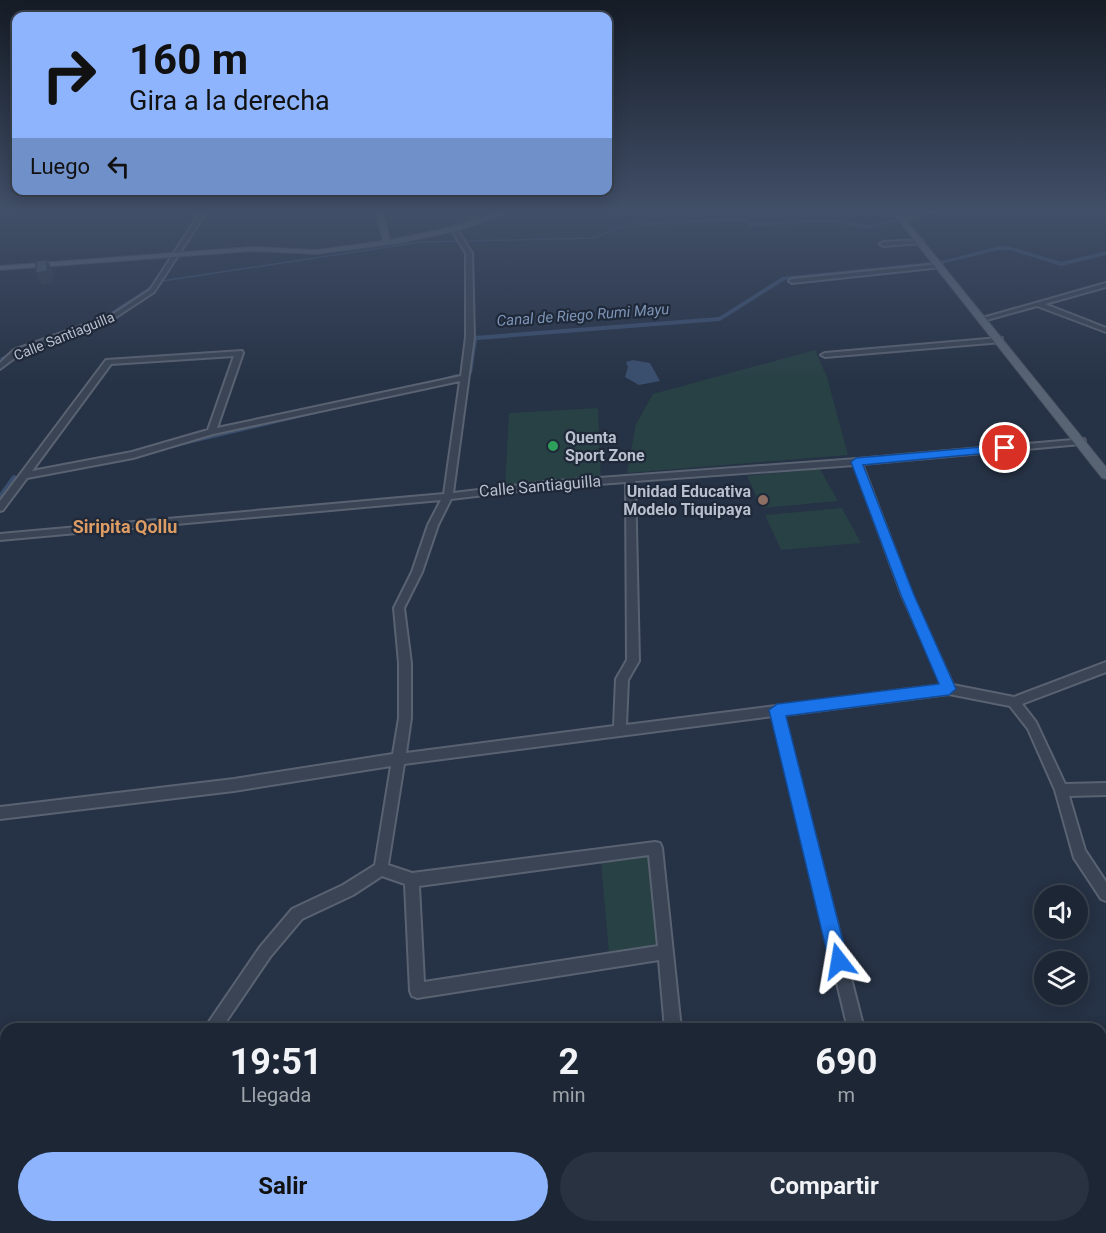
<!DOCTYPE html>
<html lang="es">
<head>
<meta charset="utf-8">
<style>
  body { margin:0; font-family:Roboto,sans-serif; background:#293240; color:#f1f3f6; height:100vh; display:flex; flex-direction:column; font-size:22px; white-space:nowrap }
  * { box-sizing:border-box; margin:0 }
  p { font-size:20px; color:#a0a5ac }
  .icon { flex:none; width:33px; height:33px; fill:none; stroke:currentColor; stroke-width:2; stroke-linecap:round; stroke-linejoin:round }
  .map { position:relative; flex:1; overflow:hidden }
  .details { position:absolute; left:0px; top:1023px; width:1107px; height:210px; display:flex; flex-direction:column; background:#1c2634; border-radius:18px 18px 0 0; box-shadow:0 3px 15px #0003,0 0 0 2px #3a434f }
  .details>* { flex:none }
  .guide { position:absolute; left:12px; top:12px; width:600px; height:183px; border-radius:12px; box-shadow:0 3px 15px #0003,0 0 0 2px #3a434f; background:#8db4fd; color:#111; overflow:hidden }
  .fabs { position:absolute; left:1034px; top:885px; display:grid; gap:12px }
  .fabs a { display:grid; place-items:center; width:54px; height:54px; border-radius:50%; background:#1c2634; box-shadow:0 3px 15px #0003,0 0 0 2px #3a434f; font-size:30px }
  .pin { position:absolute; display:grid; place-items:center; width:51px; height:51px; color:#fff; margin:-26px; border:3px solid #fff; border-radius:50%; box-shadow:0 2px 6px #0007 }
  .me { position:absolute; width:66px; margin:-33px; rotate:346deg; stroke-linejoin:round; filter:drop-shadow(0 0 4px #0008) }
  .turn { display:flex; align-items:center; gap:21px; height:126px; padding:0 18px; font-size:27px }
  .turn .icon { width:78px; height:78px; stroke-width:2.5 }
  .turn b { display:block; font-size:42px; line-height:51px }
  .then { display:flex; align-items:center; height:57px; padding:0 18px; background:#0003; gap:12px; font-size:22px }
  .eta { display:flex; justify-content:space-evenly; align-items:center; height:102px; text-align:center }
  .eta b { font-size:36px; font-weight:700; line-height:42px }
  .cta { display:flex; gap:12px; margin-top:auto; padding:12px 18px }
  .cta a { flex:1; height:69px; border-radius:36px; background:#8db4fd; color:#111; font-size:24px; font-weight:700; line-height:69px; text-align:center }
  .cta a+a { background:#293240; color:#f1f3f6 }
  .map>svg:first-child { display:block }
  .green { fill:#284145 }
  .water { fill:#3a4e6e }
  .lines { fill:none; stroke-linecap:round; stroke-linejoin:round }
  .stream { stroke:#3a4e6e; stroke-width:1.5 }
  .canal { fill:#3a4e6e; fill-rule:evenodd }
  .minor-casing { stroke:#596271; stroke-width:4 }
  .major-casing { stroke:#444d5d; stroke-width:2 }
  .minor { fill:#3a4454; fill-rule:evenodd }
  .major { fill:#586374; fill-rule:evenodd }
  .shaded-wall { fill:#303948 }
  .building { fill:#445267; stroke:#303948; stroke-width:1.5 }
  .route { fill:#1a73e8; stroke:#114b97; stroke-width:1.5 }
  .leisure-dot { fill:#2e9e5b; stroke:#1f2939; stroke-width:2 }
  .education-dot { fill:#8d6e63; stroke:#1f2939; stroke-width:2 }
  .labels { text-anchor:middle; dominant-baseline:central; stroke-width:4.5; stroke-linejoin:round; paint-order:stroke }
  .far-street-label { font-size:14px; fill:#b8bfcd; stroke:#1f2939 }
  .far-water-label { font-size:15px; font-style:italic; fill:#7d94b6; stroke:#1f2939 }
  .poi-label { font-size:16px; font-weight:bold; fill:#b8bfcd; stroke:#1f2939; text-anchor:start }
  .street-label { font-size:16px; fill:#b8bfcd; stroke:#1f2939 }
  .neighbourhood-label { font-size:18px; font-weight:bold; fill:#dc9c64; stroke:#1f2939 }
</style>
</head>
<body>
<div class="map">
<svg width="1106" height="1233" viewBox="0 0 1106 1233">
  <rect width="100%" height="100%" fill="#263245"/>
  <!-- green -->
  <g class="green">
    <path d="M815,350L827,377L848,455L627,473L636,424L653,394Z"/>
    <path d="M598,408L601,478L505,485L509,413Z"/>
    <path d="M820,469L838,501L762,508L747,476Z"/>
    <path d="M842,508L861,543L781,550L765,515Z"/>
    <path d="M646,855L651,859L657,944L609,954L601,861Z"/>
  </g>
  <!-- water -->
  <path class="water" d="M633,360L650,363L660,381L639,385L625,377L628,367L626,362Z"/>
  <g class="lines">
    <!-- stream -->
    <g class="stream">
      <path d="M162,281L421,242L593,238L639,220L678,211"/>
      <path d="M100,320L154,285"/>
      <path d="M0,359L15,350"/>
    </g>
    <!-- canal -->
    <g class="canal">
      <path d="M745,217L752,223L807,219H835L869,225L897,219L900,221L869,229L835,223H807L751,227L744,221L637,226L634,224L637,222Z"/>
      <path d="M999,246L1012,247L1061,262L1106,251V255L1061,266L1010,250H999L941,264L938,262Z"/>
      <path d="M932,262L935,264L934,265L785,280L720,321L477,340L472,373L469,375L466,373L471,338L474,336L719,317L782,277Z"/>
      <path d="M457,374L460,376L459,377L417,388L414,386Z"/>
      <path d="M326,408L329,410L328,411L171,448L167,446L171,444Z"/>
      <path d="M15,475L19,478L3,501L0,502V493L12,476Z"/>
    </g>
    <!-- minor casing -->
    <g class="minor-casing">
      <g id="minor">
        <path d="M201,211H207L154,292L116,317L20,354L0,369V363L14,350L112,315L150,290Z"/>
        <path d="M454,227L456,228L472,253L474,337L453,493L545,482L857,459L1084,439L1085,441L1081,444L862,464L912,595L953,685L1014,697L1106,662V672L1022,704L1036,722L1065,784L1106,783V795L1069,796L1085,850L1106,882V901L1101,899L1074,858L1055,790L1028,729L1010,706L949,694L784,715L864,1029H848L773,716L404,764L388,865L412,873L655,842L660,843L662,848L681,1029H665L659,960L417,998L412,996L410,991L405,884L382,876L353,895L302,919L270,957L221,1029H204L260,947L292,909L343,885L375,865L391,766L234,791L0,819V807L234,779L393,754L399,718V663L394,608L412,572L428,525L441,500L0,540V534L444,494L460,381L213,434L133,458L27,478L3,510L0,511V501L106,360L242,351L243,353L217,428L461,376L466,337V253L451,229ZM234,356L208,430L132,452L32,471L111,364ZM854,465L902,595L942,685L626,725L628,680L639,661L635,481ZM626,482L627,660L616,679L614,726L406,753L411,718V663L404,608L422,572L438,525L451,499L545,488ZM649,855L658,946L424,982L419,886Z"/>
        <path d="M921,240L923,241V243L883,246L880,244L883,242Z"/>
        <path d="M940,264L942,265V267L792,283L789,281L792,279Z"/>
        <path d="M1106,283V287L1045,304L1106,328V332L1037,306L983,321L979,319Z"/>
        <path d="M999,338H1002V342L825,357L821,355L825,353Z"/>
        <path d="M70,1227H89L86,1233H67Z"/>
        <path d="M895,1227H913L915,1233H897Z"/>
      </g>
    </g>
    <!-- major casing -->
    <g class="major-casing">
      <g id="major">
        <path d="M375,211H383L390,240L452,227L502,211H513L457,231L400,243L317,254L252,251L0,270V266L252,247L317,250L383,241Z"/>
        <path d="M891,211H899L903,216L928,211H941L906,220L1106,467V479L1102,478Z"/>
      </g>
    </g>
    <!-- minor -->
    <use href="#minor" class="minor"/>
    <!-- major -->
    <use href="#major" class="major"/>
  </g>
  <!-- shaded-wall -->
  <path class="shaded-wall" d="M47,260L53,271V283L42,285L36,273Z"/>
  <!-- building -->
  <path class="building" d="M47,260V271L36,273V261Z"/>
  <!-- sky -->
  <linearGradient id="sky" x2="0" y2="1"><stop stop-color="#151c26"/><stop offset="0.55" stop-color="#414f68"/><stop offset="1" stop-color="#414f68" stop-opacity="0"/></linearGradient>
  <rect width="1106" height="383" fill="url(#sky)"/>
  <!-- route -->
  <path class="route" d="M1005,445L1009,446V451L863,465L914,595L956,689L949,695L786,716L848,961L845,967L839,970L832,967L829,961L769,710L777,704L939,684L901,595L851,462L856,458Z"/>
  <!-- markers -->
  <circle class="leisure-dot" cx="553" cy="446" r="6"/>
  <circle class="education-dot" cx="763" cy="500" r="6"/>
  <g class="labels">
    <!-- far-street labels -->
    <g class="far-street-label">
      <text transform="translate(64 336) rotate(-22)">Calle Santiaguilla</text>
    </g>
    <!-- far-water labels -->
    <g class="far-water-label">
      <text transform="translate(583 315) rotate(-4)">Canal de Riego Rumi Mayu</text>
    </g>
    <!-- poi labels -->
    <g class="poi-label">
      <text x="565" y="437">Quenta<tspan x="565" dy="18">Sport Zone</tspan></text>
      <text x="751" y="491" text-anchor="end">Unidad Educativa<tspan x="751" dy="18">Modelo Tiquipaya</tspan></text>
    </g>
    <!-- street labels -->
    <g class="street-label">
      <text transform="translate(540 486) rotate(-5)">Calle Santiaguilla</text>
    </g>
    <!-- neighbourhood labels -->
    <g class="neighbourhood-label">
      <text x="125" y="526">Siripita Qollu</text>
    </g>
  </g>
</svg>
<div class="fabs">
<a><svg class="icon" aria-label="sound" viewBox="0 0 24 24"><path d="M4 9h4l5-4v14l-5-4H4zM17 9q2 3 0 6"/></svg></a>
<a><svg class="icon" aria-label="layers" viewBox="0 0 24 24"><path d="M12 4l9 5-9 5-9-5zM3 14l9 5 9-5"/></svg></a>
</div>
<div class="pin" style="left:1005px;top:448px;background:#d93025"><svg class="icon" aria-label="arrive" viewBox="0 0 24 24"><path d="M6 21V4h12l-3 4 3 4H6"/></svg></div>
<svg class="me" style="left:839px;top:961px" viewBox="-20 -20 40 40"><path d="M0-17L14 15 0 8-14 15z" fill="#1a73e8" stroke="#fff" stroke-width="4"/></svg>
<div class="guide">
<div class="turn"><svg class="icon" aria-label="right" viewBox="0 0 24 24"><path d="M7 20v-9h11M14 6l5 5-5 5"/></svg><div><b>160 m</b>Gira a la derecha</div></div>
<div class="then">Luego<svg class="icon" aria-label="left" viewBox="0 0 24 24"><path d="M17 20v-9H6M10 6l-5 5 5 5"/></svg></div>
</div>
<section class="details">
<div class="eta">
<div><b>19:51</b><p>Llegada</p></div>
<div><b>2</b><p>min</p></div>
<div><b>690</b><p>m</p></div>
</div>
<div class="cta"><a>Salir</a><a>Compartir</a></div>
</section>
</div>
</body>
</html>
